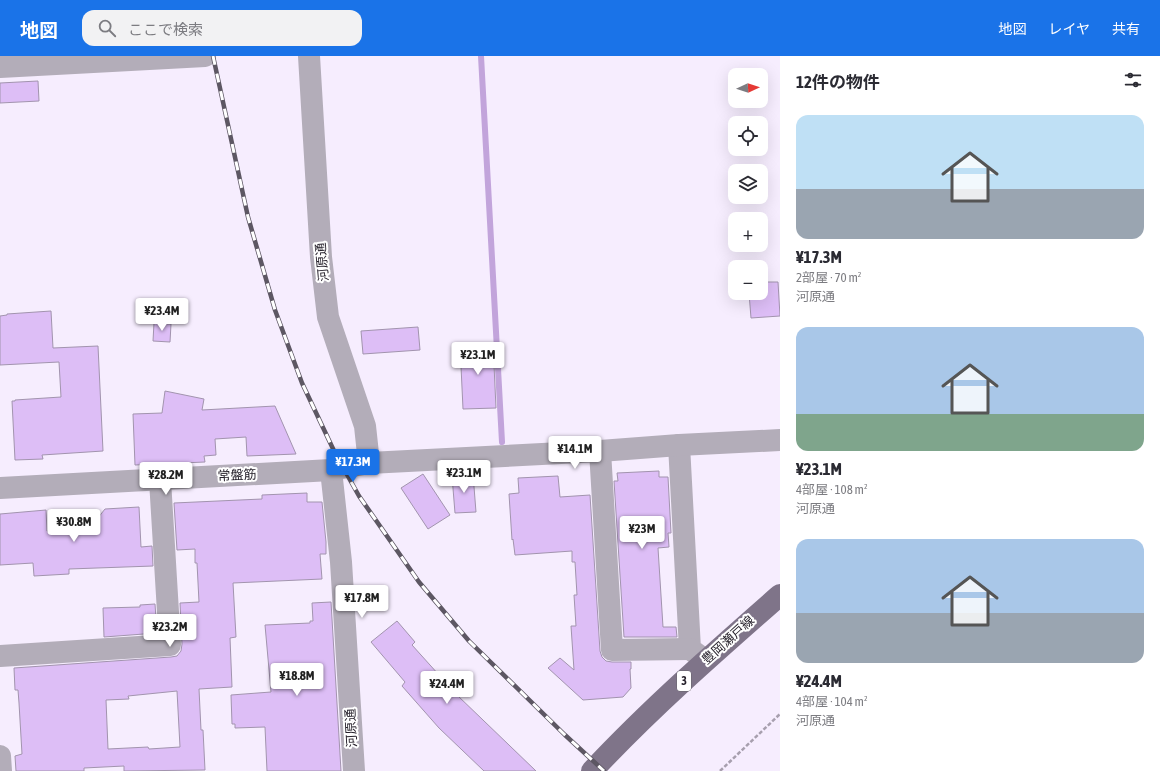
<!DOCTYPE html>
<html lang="ja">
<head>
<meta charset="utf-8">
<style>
  body { margin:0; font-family:"Asap Condensed","Noto Sans JP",sans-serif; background:#f2f2f3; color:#2b2b33; height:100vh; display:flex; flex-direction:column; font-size:15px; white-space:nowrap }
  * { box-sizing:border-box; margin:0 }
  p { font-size:13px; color:#7c7c81 }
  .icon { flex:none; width:22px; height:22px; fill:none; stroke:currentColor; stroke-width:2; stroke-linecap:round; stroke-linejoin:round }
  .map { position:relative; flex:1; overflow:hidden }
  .details { display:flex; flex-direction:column; background:#fff; width:380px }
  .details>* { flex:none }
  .needle { width:26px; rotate:87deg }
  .buttons { position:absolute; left:728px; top:12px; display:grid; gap:8px }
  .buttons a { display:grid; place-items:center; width:40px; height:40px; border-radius:8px; background:#fff; box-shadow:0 4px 16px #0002; font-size:20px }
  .price { position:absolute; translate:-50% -34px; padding:0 9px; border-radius:4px; background:#fff; color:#222; font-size:13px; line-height:26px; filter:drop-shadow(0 1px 2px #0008) }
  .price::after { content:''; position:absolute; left:50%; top:24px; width:12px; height:9px; margin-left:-6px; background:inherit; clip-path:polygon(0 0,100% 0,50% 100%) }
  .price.on { background:#1a73e8; color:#fff }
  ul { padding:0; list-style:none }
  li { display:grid; align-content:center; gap:8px; height:212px; padding:0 16px }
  li span { display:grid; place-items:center; height:124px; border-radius:12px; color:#555 }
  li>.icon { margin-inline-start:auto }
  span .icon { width:72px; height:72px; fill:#fffc; stroke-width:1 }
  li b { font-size:17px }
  h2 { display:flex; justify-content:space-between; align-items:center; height:48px; padding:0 16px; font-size:17px }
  header { display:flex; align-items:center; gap:24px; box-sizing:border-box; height:56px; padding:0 20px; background:#1a73e8; color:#fff }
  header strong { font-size:19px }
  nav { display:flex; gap:22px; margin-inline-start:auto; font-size:14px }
  .search { width:280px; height:36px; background:#f2f2f3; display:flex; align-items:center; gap:10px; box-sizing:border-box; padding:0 14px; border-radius:12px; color:#7c7c81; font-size:15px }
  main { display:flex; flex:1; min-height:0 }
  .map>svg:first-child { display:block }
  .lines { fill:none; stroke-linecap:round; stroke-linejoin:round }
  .stream { stroke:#c2a4db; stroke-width:6 }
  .building { fill:#ddbef6; stroke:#a294ae; fill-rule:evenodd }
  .path { stroke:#a79fae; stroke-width:2.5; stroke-dasharray:4 2; stroke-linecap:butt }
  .minor { stroke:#b3adb9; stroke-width:22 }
  .major { stroke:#7f7489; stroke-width:22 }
  .rail-casing { stroke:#5d5763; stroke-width:4.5 }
  .rail { stroke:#fff; stroke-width:3; stroke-dasharray:9; stroke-linecap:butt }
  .labels { text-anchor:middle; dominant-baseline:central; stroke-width:4; stroke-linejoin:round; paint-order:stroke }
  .shield { fill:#fff; stroke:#67646b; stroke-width:1 }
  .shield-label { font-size:12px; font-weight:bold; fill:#26212b }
  .street-label { font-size:13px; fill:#26212b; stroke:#fff }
</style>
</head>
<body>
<header>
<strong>地図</strong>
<div class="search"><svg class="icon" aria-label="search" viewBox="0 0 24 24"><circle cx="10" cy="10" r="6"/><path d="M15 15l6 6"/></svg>ここで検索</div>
<nav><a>地図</a><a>レイヤ</a><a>共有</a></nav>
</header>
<main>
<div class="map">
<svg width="780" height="715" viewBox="0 0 780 715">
  <rect width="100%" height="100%" fill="#f6edfe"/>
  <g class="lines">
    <polyline class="stream" points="481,0 502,386"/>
  </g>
  <g class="building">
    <polygon points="38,25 39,45 0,47 0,27"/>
    <polygon points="761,226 778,226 780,260 751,262 749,237 761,237"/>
    <polygon points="51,255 53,292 98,290 103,395 42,399 43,403 15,404 12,345 15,345 15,344 61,341 59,306 0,309 0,260 7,259 7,258"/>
    <polygon points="154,267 171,268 170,286 153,285"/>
    <polygon points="418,271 420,294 363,298 361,275"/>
    <polygon points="493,288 496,352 463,353 460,289"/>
    <polygon points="165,335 204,343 202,354 275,350 296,398 247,400 246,381 215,383 216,399 204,400 205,406 135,409 133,358 162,357"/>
    <polygon points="659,415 659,421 668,421 671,477 668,477 669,491 658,492 663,571 676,571 677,581 624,581 614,425 618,425 617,417"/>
    <polygon points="423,418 450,459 428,473 401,432"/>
    <polygon points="473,418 476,456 455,457 452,420"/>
    <polygon points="558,420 560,441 590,439 600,595 602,601 606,605 612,606 631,606 631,613 630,613 631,632 623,641 583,644 548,612 560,602 574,614 571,570 576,570 574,539 577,539 575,506 572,506 572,495 515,499 513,483 512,484 509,438 519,437 518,422"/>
    <path d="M 307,437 L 307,446 L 322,446 L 326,486 L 326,498 L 320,498 L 322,523 L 233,527 L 236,581 L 230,582 L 232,631 L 199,633 L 201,674 L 203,674 L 205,714 L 124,715 L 124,710 L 84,712 L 84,715 L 16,715 L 15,700 L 22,698 L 19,647 L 18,634 L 15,634 L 14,612 L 171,601 L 177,600 L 181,595 L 182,588 L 180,547 L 199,546 L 197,507 L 195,507 L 195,493 L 177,494 L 174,447 L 262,443 L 262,439 ZM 177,635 L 180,691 L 149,693 L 148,691 L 108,693 L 106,644 L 129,643 L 128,640 Z"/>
    <polygon points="139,451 141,491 152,490 153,510 69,513 69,518 34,520 33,507 0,509 0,458 46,454 47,475 89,473 105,453"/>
    <polygon points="331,546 341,715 267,715 265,671 235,672 235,668 232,668 231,639 271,636 265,569 310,567 310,565 313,565 312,547"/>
    <polygon points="155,548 157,577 104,581 103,552 140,551 140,549"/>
    <polygon points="397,565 415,586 412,589 457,639 536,715 484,715 439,672 402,630 405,626 371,586"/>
  </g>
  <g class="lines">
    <polyline class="path" points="720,715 780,658"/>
    <g class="minor">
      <polyline points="309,0 321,201 328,261 365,370 369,407"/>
      <polyline points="0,11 205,0"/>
      <polyline points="679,389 690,593 701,601"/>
      <polyline points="600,395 612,594 690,593"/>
      <polyline points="331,414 341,506 354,715"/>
      <polyline points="0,432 331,414 369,407 600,395 679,389 780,384"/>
      <polyline points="0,600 170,589 160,424"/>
      <polyline points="0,700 1,715"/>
    </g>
    <path class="major" d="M 592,715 C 651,652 715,596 780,539"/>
    <defs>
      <polyline id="rail" points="213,0 248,161 275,254 302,327 335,397 359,440 419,526 469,585 565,679 604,715"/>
    </defs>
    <use href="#rail" class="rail-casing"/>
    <use href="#rail" class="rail"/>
  </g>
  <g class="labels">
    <rect class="shield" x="677" y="615" width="14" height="20" rx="3"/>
    <g class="shield-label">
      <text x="684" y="625">3</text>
    </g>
    <g class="street-label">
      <text transform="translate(322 206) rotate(-95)">河原通</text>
      <text transform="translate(237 419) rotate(-3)">常盤筋</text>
      <text transform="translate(728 584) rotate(-42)">豊岡瀬戸線</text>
      <text transform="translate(351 672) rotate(-93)">河原通</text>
    </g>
  </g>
</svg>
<div class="buttons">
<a><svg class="needle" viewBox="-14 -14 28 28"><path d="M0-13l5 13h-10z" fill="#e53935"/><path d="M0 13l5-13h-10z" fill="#7c7c81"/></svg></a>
<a><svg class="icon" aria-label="locate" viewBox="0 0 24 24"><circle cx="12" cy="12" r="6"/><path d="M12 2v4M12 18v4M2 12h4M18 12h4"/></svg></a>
<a><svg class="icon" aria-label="layers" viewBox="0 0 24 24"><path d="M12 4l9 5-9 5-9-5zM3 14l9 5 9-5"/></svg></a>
<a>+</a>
<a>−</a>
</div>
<b class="price" style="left:162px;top:276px">¥23.4M</b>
<b class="price" style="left:478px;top:320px">¥23.1M</b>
<b class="price" style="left:575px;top:414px">¥14.1M</b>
<b class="price on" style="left:353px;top:427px">¥17.3M</b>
<b class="price" style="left:464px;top:438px">¥23.1M</b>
<b class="price" style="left:166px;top:440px">¥28.2M</b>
<b class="price" style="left:74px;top:487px">¥30.8M</b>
<b class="price" style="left:642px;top:494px">¥23M</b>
<b class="price" style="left:362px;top:563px">¥17.8M</b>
<b class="price" style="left:170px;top:592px">¥23.2M</b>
<b class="price" style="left:297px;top:641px">¥18.8M</b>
<b class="price" style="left:447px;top:649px">¥24.4M</b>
</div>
<section class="details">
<h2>12件の物件<svg class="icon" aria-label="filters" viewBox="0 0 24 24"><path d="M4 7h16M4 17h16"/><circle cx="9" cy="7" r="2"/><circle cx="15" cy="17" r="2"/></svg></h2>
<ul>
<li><span style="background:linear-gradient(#bfe0f5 60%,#9aa5b1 0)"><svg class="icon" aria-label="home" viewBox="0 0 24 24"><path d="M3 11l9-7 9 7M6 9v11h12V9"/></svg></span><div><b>¥17.3M</b><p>2部屋 · 70 m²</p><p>河原通</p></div></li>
<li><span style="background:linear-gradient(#a9c7e8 70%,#7fa58c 0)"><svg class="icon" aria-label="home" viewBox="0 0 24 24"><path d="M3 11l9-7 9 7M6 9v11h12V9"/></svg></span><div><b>¥23.1M</b><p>4部屋 · 108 m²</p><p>河原通</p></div></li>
<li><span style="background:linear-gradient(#a9c7e8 60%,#9aa5b1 0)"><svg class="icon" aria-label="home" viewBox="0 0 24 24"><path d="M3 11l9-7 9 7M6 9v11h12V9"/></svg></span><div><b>¥24.4M</b><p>4部屋 · 104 m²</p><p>河原通</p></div></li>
</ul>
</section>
</main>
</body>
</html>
